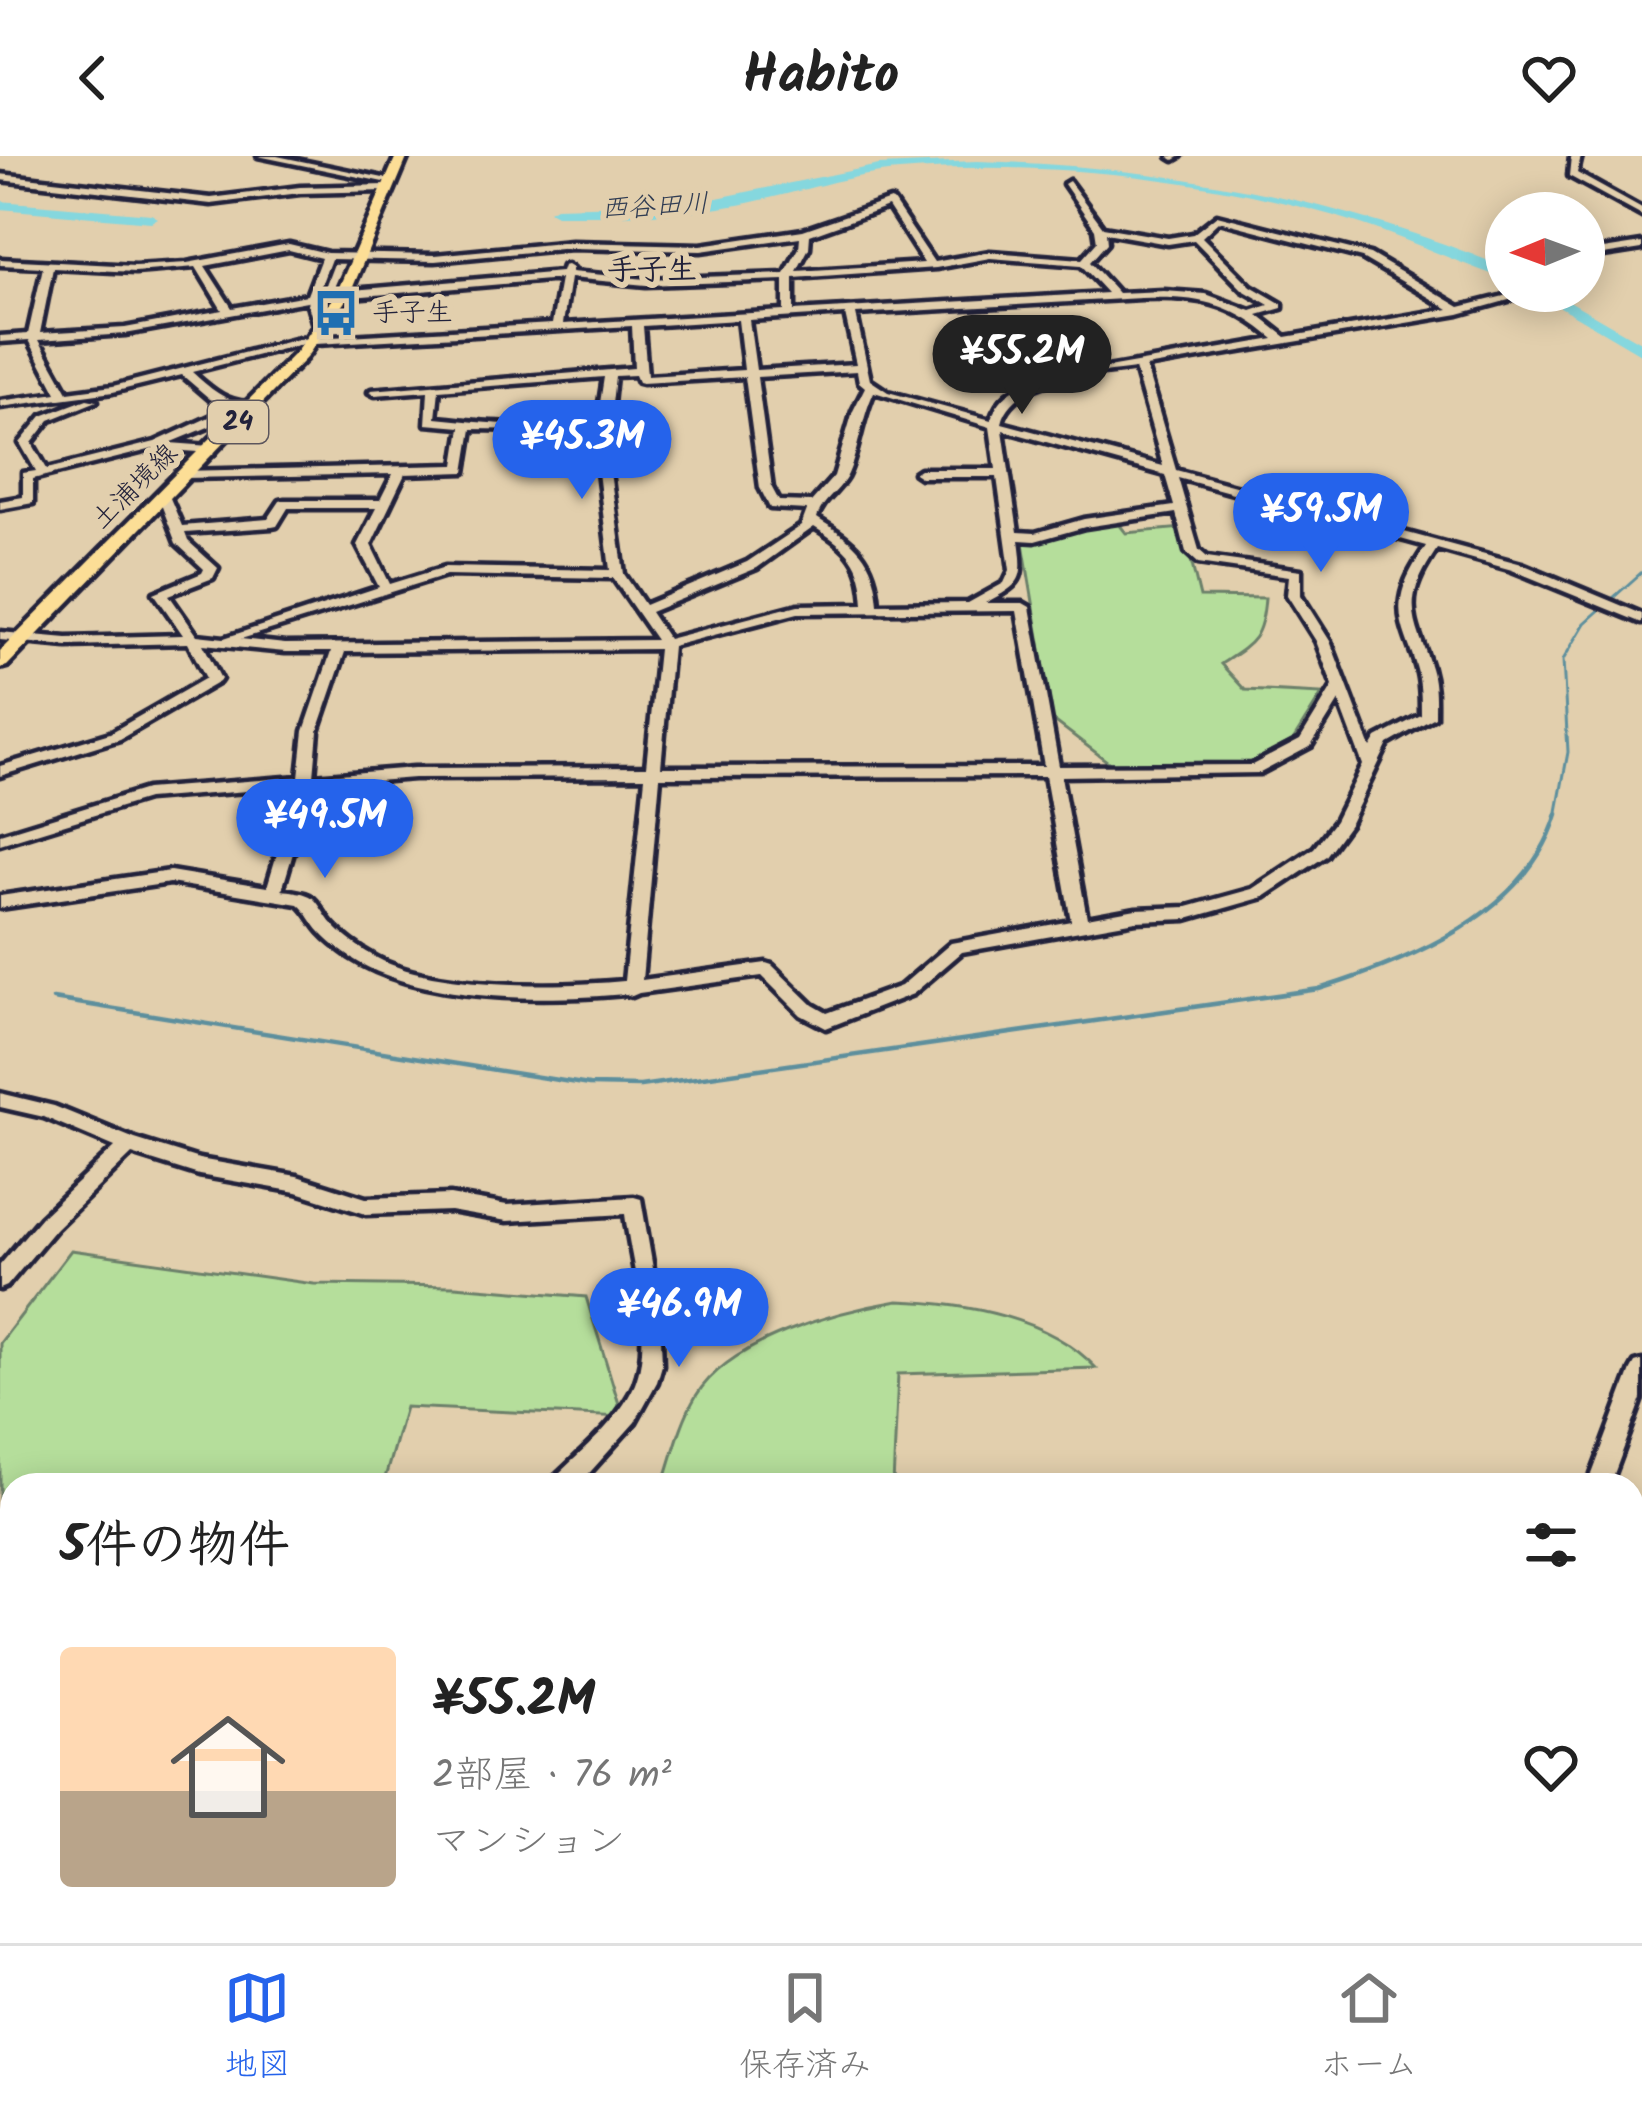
<!DOCTYPE html>
<html lang="ja">
<head>
<meta charset="utf-8">
<style>
  body { margin:0; font-family:Kalam,"Klee One",sans-serif; background:#f2f2f2; color:#222; height:100vh; display:flex; flex-direction:column; font-size:45px; white-space:nowrap }
  * { box-sizing:border-box; margin:0 }
  p { font-size:39px; color:#767676 }
  .icon { flex:none; width:66px; height:66px; fill:none; stroke:currentColor; stroke-width:2; stroke-linecap:round; stroke-linejoin:round }
  .map { position:relative; flex:1; overflow:hidden }
  .details { position:absolute; left:0px; top:1317px; width:1644px; height:471px; display:flex; flex-direction:column; background:#fff; border-radius:36px 36px 0 0; box-shadow:0 6px 30px #0003 }
  .details>* { flex:none }
  .needle { width:78px; rotate:269deg }
  .buttons { position:absolute; left:1485px; top:36px; display:grid; gap:24px }
  .buttons a { display:grid; place-items:center; width:120px; height:120px; border-radius:50%; background:#fff; box-shadow:0 6px 30px #0003; font-size:60px }
  .price { position:absolute; translate:-50% -102px; padding:0 27px; border-radius:42px; background:#2563eb; color:#fff; font-size:39px; line-height:78px; filter:drop-shadow(0 3px 6px #0008) }
  .price::after { content:''; position:absolute; left:50%; top:72px; width:36px; height:27px; margin-left:-18px; background:inherit; clip-path:polygon(0 0,100% 0,50% 100%) }
  .price.active { background:#222; color:#fff }
  ul { padding:0; list-style:none }
  li { display:flex; align-items:center; gap:36px; height:300px; padding:0 60px }
  li span { display:grid; place-items:center; flex:none; width:336px; height:240px; border-radius:12px; color:#555 }
  li>.icon { margin-inline-start:auto }
  span .icon { width:144px; height:144px; fill:#fffc; stroke-width:1 }
  li b { font-size:51px }
  h2 { display:flex; justify-content:space-between; align-items:center; height:144px; padding:0 60px; font-size:51px }
  header { display:flex; justify-content:space-between; align-items:center; height:156px; padding:0 60px; background:#fff; font-size:54px; font-weight:600 }
  .tab-bar { display:flex; justify-content:space-around; align-items:center; height:168px; border-top:3px solid #e0e0e0; background:#fff; font-size:33px; color:#767676 }
  .tab-bar a { display:grid; justify-items:center; gap:6px }
  .tab-bar .active { color:#2563eb }
  .map>svg:first-child { display:block }
  .green { fill:#b5de9b; stroke:#6c806b; stroke-width:3 }
  .lines { fill:none; stroke-linecap:round; stroke-linejoin:round }
  .stream-far1 { stroke:#5d8f9d; stroke-width:3 }
  .stream { stroke:#5d8f9d; stroke-width:4.5 }
  .river { fill:#85d7de; fill-rule:evenodd }
  .minor-casing { stroke:#22223b; stroke-width:9 }
  .major-casing { stroke:#22223b; stroke-width:9 }
  .minor { fill:#e2cfad; fill-rule:evenodd }
  .major { fill:#fcde96; fill-rule:evenodd }
  .labels { text-anchor:middle; dominant-baseline:central; stroke-width:12; stroke-linejoin:round; paint-order:stroke }
  .far-water-label { font-size:27px; font-style:italic; fill:#313d53; stroke:#e2cfad }
  .far-poi-label { font-size:27px; fill:#22223b; stroke:#e2cfad; text-anchor:start }
  .shield { fill:#e2cfad; stroke:#5c565d; stroke-width:3 }
  .shield-label { font-size:27px; font-weight:bold; fill:#22223b }
  .far-street-label { font-size:27px; fill:#22223b; stroke:#e2cfad }
  .far-quarter-label { font-size:30px; font-weight:bold; fill:#22223b; stroke:#e2cfad }
</style>
</head>
<body>
<header><svg class="icon" aria-label="back" viewBox="0 0 24 24"><path d="M15 5l-7 7 7 7"/></svg>Habito<svg class="icon" aria-label="heart" viewBox="0 0 24 24"><path d="M12 20l-8-8c-3-5 5-10 8-4 3-6 11-1 8 4z"/></svg></header>
<div class="map">
<svg width="1642" height="1787" viewBox="0 0 1642 1787">
  <rect width="100%" height="100%" fill="#e2cfad"/>
  <filter id="ink" filterUnits="userSpaceOnUse"><feTurbulence type="fractalNoise" baseFrequency=".00833" numOctaves="2"/><feDisplacementMap in="SourceGraphic" scale="24" xChannelSelector="R" yChannelSelector="G"/><feConvolveMatrix kernelMatrix="1 2 1 2 8 2 1 2 1" color-interpolation-filters="sRGB"/></filter>
  <g filter="url(#ink)">
    <g class="green">
      <path d="M 1115,363 L 1126,377 L 1183,372 L 1200,441 L 1265,442 C 1262,483 1253,487 1221,508 L 1245,534 L 1322,538 L 1293,584 L 1251,607 L 1116,612 L 1053,564 L 1023,387 Z"/>
      <polygon points="71,1094 314,1128 455,1130 586,1141 623,1261 405,1251 383,1329 12,1329 12,1405 0,1407 0,1187"/>
      <path d="M 898,1145 C 963,1147 1049,1161 1096,1212 L 898,1218 L 893,1329 L 663,1329 C 673,1299 680,1267 696,1240 C 729,1184 838,1155 898,1145 Z"/>
    </g>
    <g class="lines">
      <polyline class="stream-far1" points="1556,661 1568,596 1563,504 1585,467 1642,416"/>
      <path class="stream" d="M 53,843 L 589,929 L 640,930 L 1319,833 C 1409,805 1527,758 1557,658"/>
      <g class="river">
        <path d="M 977,5 C 1162,10 1335,41 1506,112 L 1506,123 C 1457,107 1410,84 1361,68 C 1216,22 1051,4 899,15 C 845,19 792,39 738,49 C 678,60 617,59 556,59 L 549,55 L 556,51 L 693,47 L 879,9 Z"/>
        <polygon points="0,45 151,58 158,62 151,66 0,53"/>
        <polygon points="1533,135 1552,135 1642,187 1642,199"/>
      </g>
      <defs>
        <g id="minor">
          <polygon points="258,0 277,0 393,24 388,27"/>
          <polygon points="1181,0 1174,4 1169,1 1170,0"/>
          <polygon points="1571,0 1581,0 1577,17 1642,53 1642,60 1569,20"/>
          <polygon points="0,18 211,42 300,31 386,29 391,32 386,35 300,37 211,48 0,24"/>
          <path d="M 1069,25 L 1103,71 L 1168,82 L 1193,78 L 1217,59 L 1370,98 L 1460,151 L 1524,135 L 1541,135 L 1459,158 L 1146,211 L 1176,314 L 1522,408 L 1642,458 L 1642,467 L 1512,414 L 1437,393 C 1428,407 1419,421 1415,437 C 1409,464 1424,487 1431,512 C 1436,529 1435,544 1435,561 L 1388,588 L 1350,667 L 1326,700 L 1264,741 L 1187,763 L 1136,765 L 962,796 L 913,838 L 826,872 L 801,859 L 762,820 L 639,837 L 632,840 L 625,838 C 545,845 419,847 350,801 C 340,794 329,786 321,777 C 312,768 308,756 298,748 L 170,727 L 0,752 L 0,740 L 170,715 L 267,731 L 297,631 L 147,643 L 0,688 L 0,678 L 146,633 L 299,621 L 304,575 L 331,496 L 285,496 L 203,488 L 221,523 L 219,526 L 120,583 L 0,620 L 0,610 L 110,577 L 206,522 L 188,487 L 67,490 L 0,484 L 0,476 L 67,482 L 183,479 L 154,437 L 202,417 L 204,413 L 176,387 L 161,348 L 154,344 L 156,341 L 170,342 L 182,370 L 268,363 L 280,345 L 284,344 L 380,344 L 393,318 L 185,322 L 179,318 L 181,315 L 455,309 L 461,271 L 426,268 L 428,235 L 375,239 L 369,236 L 371,234 L 634,212 L 632,170 L 298,189 L 192,216 C 211,233 229,250 255,246 L 261,249 L 170,287 L 210,290 L 216,294 L 214,297 L 153,293 L 33,323 L 33,347 L 0,353 L 0,345 L 23,341 L 23,317 L 36,315 L 20,287 L 42,260 L 87,243 L 97,245 L 50,264 L 32,287 L 47,313 L 155,286 L 231,251 L 210,243 L 182,219 L 113,236 L 0,251 L 0,245 L 57,237 L 29,184 L 0,186 L 0,180 L 28,178 L 43,111 L 0,109 L 0,103 L 135,110 L 187,107 L 289,88 L 327,97 L 435,99 L 571,86 L 701,89 L 803,74 L 890,44 L 893,45 L 934,106 L 990,96 L 1082,103 L 1097,86 L 1095,73 L 1064,28 ZM 888,51 L 924,107 L 797,115 L 809,92 L 810,79 ZM 1219,65 L 1362,102 L 1449,153 L 1286,181 L 1258,159 L 1282,152 L 1282,148 L 1251,130 L 1202,81 ZM 1106,77 L 1168,88 L 1194,84 L 1243,134 L 1269,149 L 1251,155 L 1206,138 L 1164,135 L 1118,137 L 1090,106 L 1107,87 ZM 800,81 L 799,92 L 785,118 L 646,123 L 571,116 L 572,112 L 567,109 L 563,110 L 561,116 L 318,137 L 331,103 L 435,105 L 571,92 L 701,95 ZM 289,94 L 321,102 L 307,139 L 232,152 L 205,110 ZM 990,102 L 1081,109 L 1107,137 L 794,155 L 794,122 L 936,112 ZM 196,111 L 222,154 L 125,172 L 40,177 L 53,112 L 135,116 ZM 570,122 L 646,129 L 784,124 L 784,155 L 563,168 ZM 560,123 L 552,168 L 298,183 L 113,230 L 68,236 L 39,184 L 125,178 L 307,145 L 315,173 L 320,176 L 325,173 L 317,144 ZM 1141,142 C 1197,140 1231,146 1274,183 L 1033,225 C 1012,232 998,242 991,264 L 888,236 L 870,224 L 856,158 ZM 845,158 L 856,208 L 756,214 L 749,164 ZM 738,164 L 744,214 L 647,220 L 643,170 ZM 1135,213 L 1163,310 L 1002,267 C 1012,220 1097,219 1135,213 ZM 857,215 L 859,226 L 865,231 L 853,255 L 834,320 L 811,346 L 779,345 L 772,332 L 757,221 ZM 635,219 L 638,226 L 642,227 L 745,221 L 760,332 L 770,352 L 807,354 L 801,370 L 747,406 L 645,449 L 624,418 L 610,316 L 592,262 L 612,248 L 615,220 ZM 604,221 L 600,247 C 551,278 492,267 436,262 L 439,234 ZM 874,236 L 990,271 L 996,313 L 920,313 L 914,317 L 920,321 L 997,321 L 1010,414 L 1004,427 L 968,447 L 878,448 C 875,400 855,386 817,362 C 822,345 837,337 846,322 C 858,300 861,263 874,236 ZM 583,266 L 598,316 L 610,414 L 445,411 L 390,428 L 371,389 L 405,318 L 465,316 L 472,273 L 545,274 ZM 1003,274 L 1165,319 L 1174,350 L 1084,363 L 1035,377 L 1018,376 ZM 1178,322 L 1426,390 C 1415,407 1404,423 1401,443 C 1397,467 1410,488 1416,510 C 1421,526 1421,542 1421,559 L 1377,582 L 1371,592 L 1330,485 L 1301,439 L 1301,414 L 1207,401 L 1199,394 ZM 288,352 L 376,352 L 357,389 L 379,431 L 224,482 L 197,479 L 169,439 L 213,422 L 218,412 L 188,385 L 185,377 L 272,371 L 277,370 ZM 1176,357 L 1186,396 L 1198,407 L 1289,420 L 1287,439 L 1316,485 L 1333,530 L 1300,584 L 1252,609 L 1059,610 L 1030,451 L 1023,447 L 985,447 C 1021,428 1025,426 1019,384 L 1035,385 L 1085,371 ZM 814,371 C 849,393 862,405 864,448 L 798,449 L 668,483 L 650,456 L 757,412 ZM 446,419 L 613,422 L 656,484 L 285,488 L 241,483 ZM 1017,455 L 1044,610 L 661,611 L 672,490 L 798,457 ZM 658,493 L 646,611 L 414,612 L 314,620 L 318,575 L 345,496 ZM 1339,545 L 1363,609 L 1335,665 L 1314,692 L 1252,733 L 1187,751 L 1136,753 L 1087,762 L 1061,620 L 1260,617 L 1311,590 ZM 1045,620 L 1071,765 L 951,787 L 901,830 L 827,857 L 813,849 L 772,809 L 766,807 L 642,824 L 660,621 ZM 645,621 L 624,825 C 561,831 432,833 377,802 C 361,793 345,782 333,769 C 324,760 320,746 310,740 C 302,736 291,735 282,734 L 313,630 L 414,622 Z"/>
          <polygon points="1642,87 1642,93 1584,102 1584,96"/>
          <path d="M 0,937 L 54,950 L 135,983 L 199,1003 L 297,1020 L 366,1042 L 450,1039 L 507,1049 L 634,1041 L 641,1043 L 660,1153 L 662,1209 L 657,1226 L 635,1266 L 583,1324 L 577,1329 L 551,1329 L 554,1322 C 583,1294 619,1265 635,1228 C 654,1180 631,1107 625,1058 L 507,1065 L 450,1055 L 366,1058 L 297,1036 L 199,1019 L 132,998 L 55,1073 L 7,1130 L 0,1133 L 0,1109 L 41,1061 L 115,991 L 44,961 L 0,951 Z"/>
          <polygon points="1642,1205 1642,1243 1610,1329 1588,1329 1631,1214 1635,1207"/>
          <polygon points="12,1433 12,1457 0,1459 0,1435"/>
          <polygon points="1632,1563 1642,1565 1642,1589 1632,1587"/>
          <polygon points="0,1772 12,1772 12,1776 35,1776 42,1787 0,1787"/>
          <polygon points="362,1776 388,1776 385,1787 359,1787"/>
          <polygon points="1458,1776 1484,1776 1482,1787 1456,1787"/>
        </g>
        <polygon id="major" points="396,0 408,0 350,138 306,202 7,510 0,512 0,495 296,196 336,138"/>
      </defs>
      <use href="#minor" class="minor-casing"/>
      <use href="#major" class="major-casing"/>
      <use href="#minor" class="minor"/>
      <use href="#major" class="major"/>
    </g>
  </g>
  <defs>
    <symbol id="bus-bare" viewBox="-9 -9 18 18"><path d="M-5-6H5V4H4V6H2V4H-2V6H-4V4H-5ZM-3.5-4V0h7V-4ZM-3.5 1.2v1.5H-2V1.2ZM2 1.2v1.5H3.5V1.2Z" fill="#1f6fb2" stroke="#e2cfad" stroke-width="2.5" paint-order="stroke"/></symbol>
  </defs>
  <g fill-rule="evenodd">
    <use href="#bus-bare" x="303" y="124" width="66" height="66"/>
  </g>
  <g class="labels">
    <g class="far-water-label">
      <text transform="translate(655 51) rotate(-3)">西谷田川</text>
    </g>
    <g class="far-poi-label">
      <text x="372" y="157">手子生</text>
    </g>
    <rect class="shield" x="208" y="245" width="60" height="42" rx="9"/>
    <g class="shield-label">
      <text x="238" y="266">24</text>
    </g>
    <g class="far-street-label">
      <text transform="translate(135 331) rotate(-45)">土浦境線</text>
    </g>
    <g class="far-quarter-label">
      <text x="652" y="115">手子生</text>
    </g>
  </g>
</svg>
<div class="buttons">
<a><svg class="needle" viewBox="-14 -14 28 28"><path d="M0-13l5 13h-10z" fill="#e53935"/><path d="M0 13l5-13h-10z" fill="#767676"/></svg></a>
</div>
<b class="price active" style="left:1022px;top:261px">¥55.2M</b>
<b class="price" style="left:582px;top:346px">¥45.3M</b>
<b class="price" style="left:1321px;top:419px">¥59.5M</b>
<b class="price" style="left:325px;top:725px">¥49.5M</b>
<b class="price" style="left:679px;top:1214px">¥46.9M</b>
<section class="details">
<h2>5件の物件<svg class="icon" aria-label="filters" viewBox="0 0 24 24"><path d="M4 7h16M4 17h16"/><circle cx="9" cy="7" r="2"/><circle cx="15" cy="17" r="2"/></svg></h2>
<ul>
<li><span style="background:linear-gradient(#ffd9b3 60%,#b9a48a 0)"><svg class="icon" aria-label="home" viewBox="0 0 24 24"><path d="M3 11l9-7 9 7M6 9v11h12V9"/></svg></span><div><b>¥55.2M</b><p>2部屋 · 76 m²</p><p>マンション</p></div><svg class="icon" aria-label="heart" viewBox="0 0 24 24"><path d="M12 20l-8-8c-3-5 5-10 8-4 3-6 11-1 8 4z"/></svg></li>
</ul>
</section>
</div>
<nav class="tab-bar">
<a class="active"><svg class="icon" aria-label="map" viewBox="0 0 24 24"><path d="M3 6l6-2 6 2 6-2v14l-6 2-6-2-6 2zM9 4v14M15 6v14"/></svg>地図</a>
<a><svg class="icon" aria-label="saved" viewBox="0 0 24 24"><path d="M7 4h10v16l-5-4-5 4z"/></svg>保存済み</a>
<a><svg class="icon" aria-label="home" viewBox="0 0 24 24"><path d="M3 11l9-7 9 7M6 9v11h12V9"/></svg>ホーム</a>
</nav>
</body>
</html>
